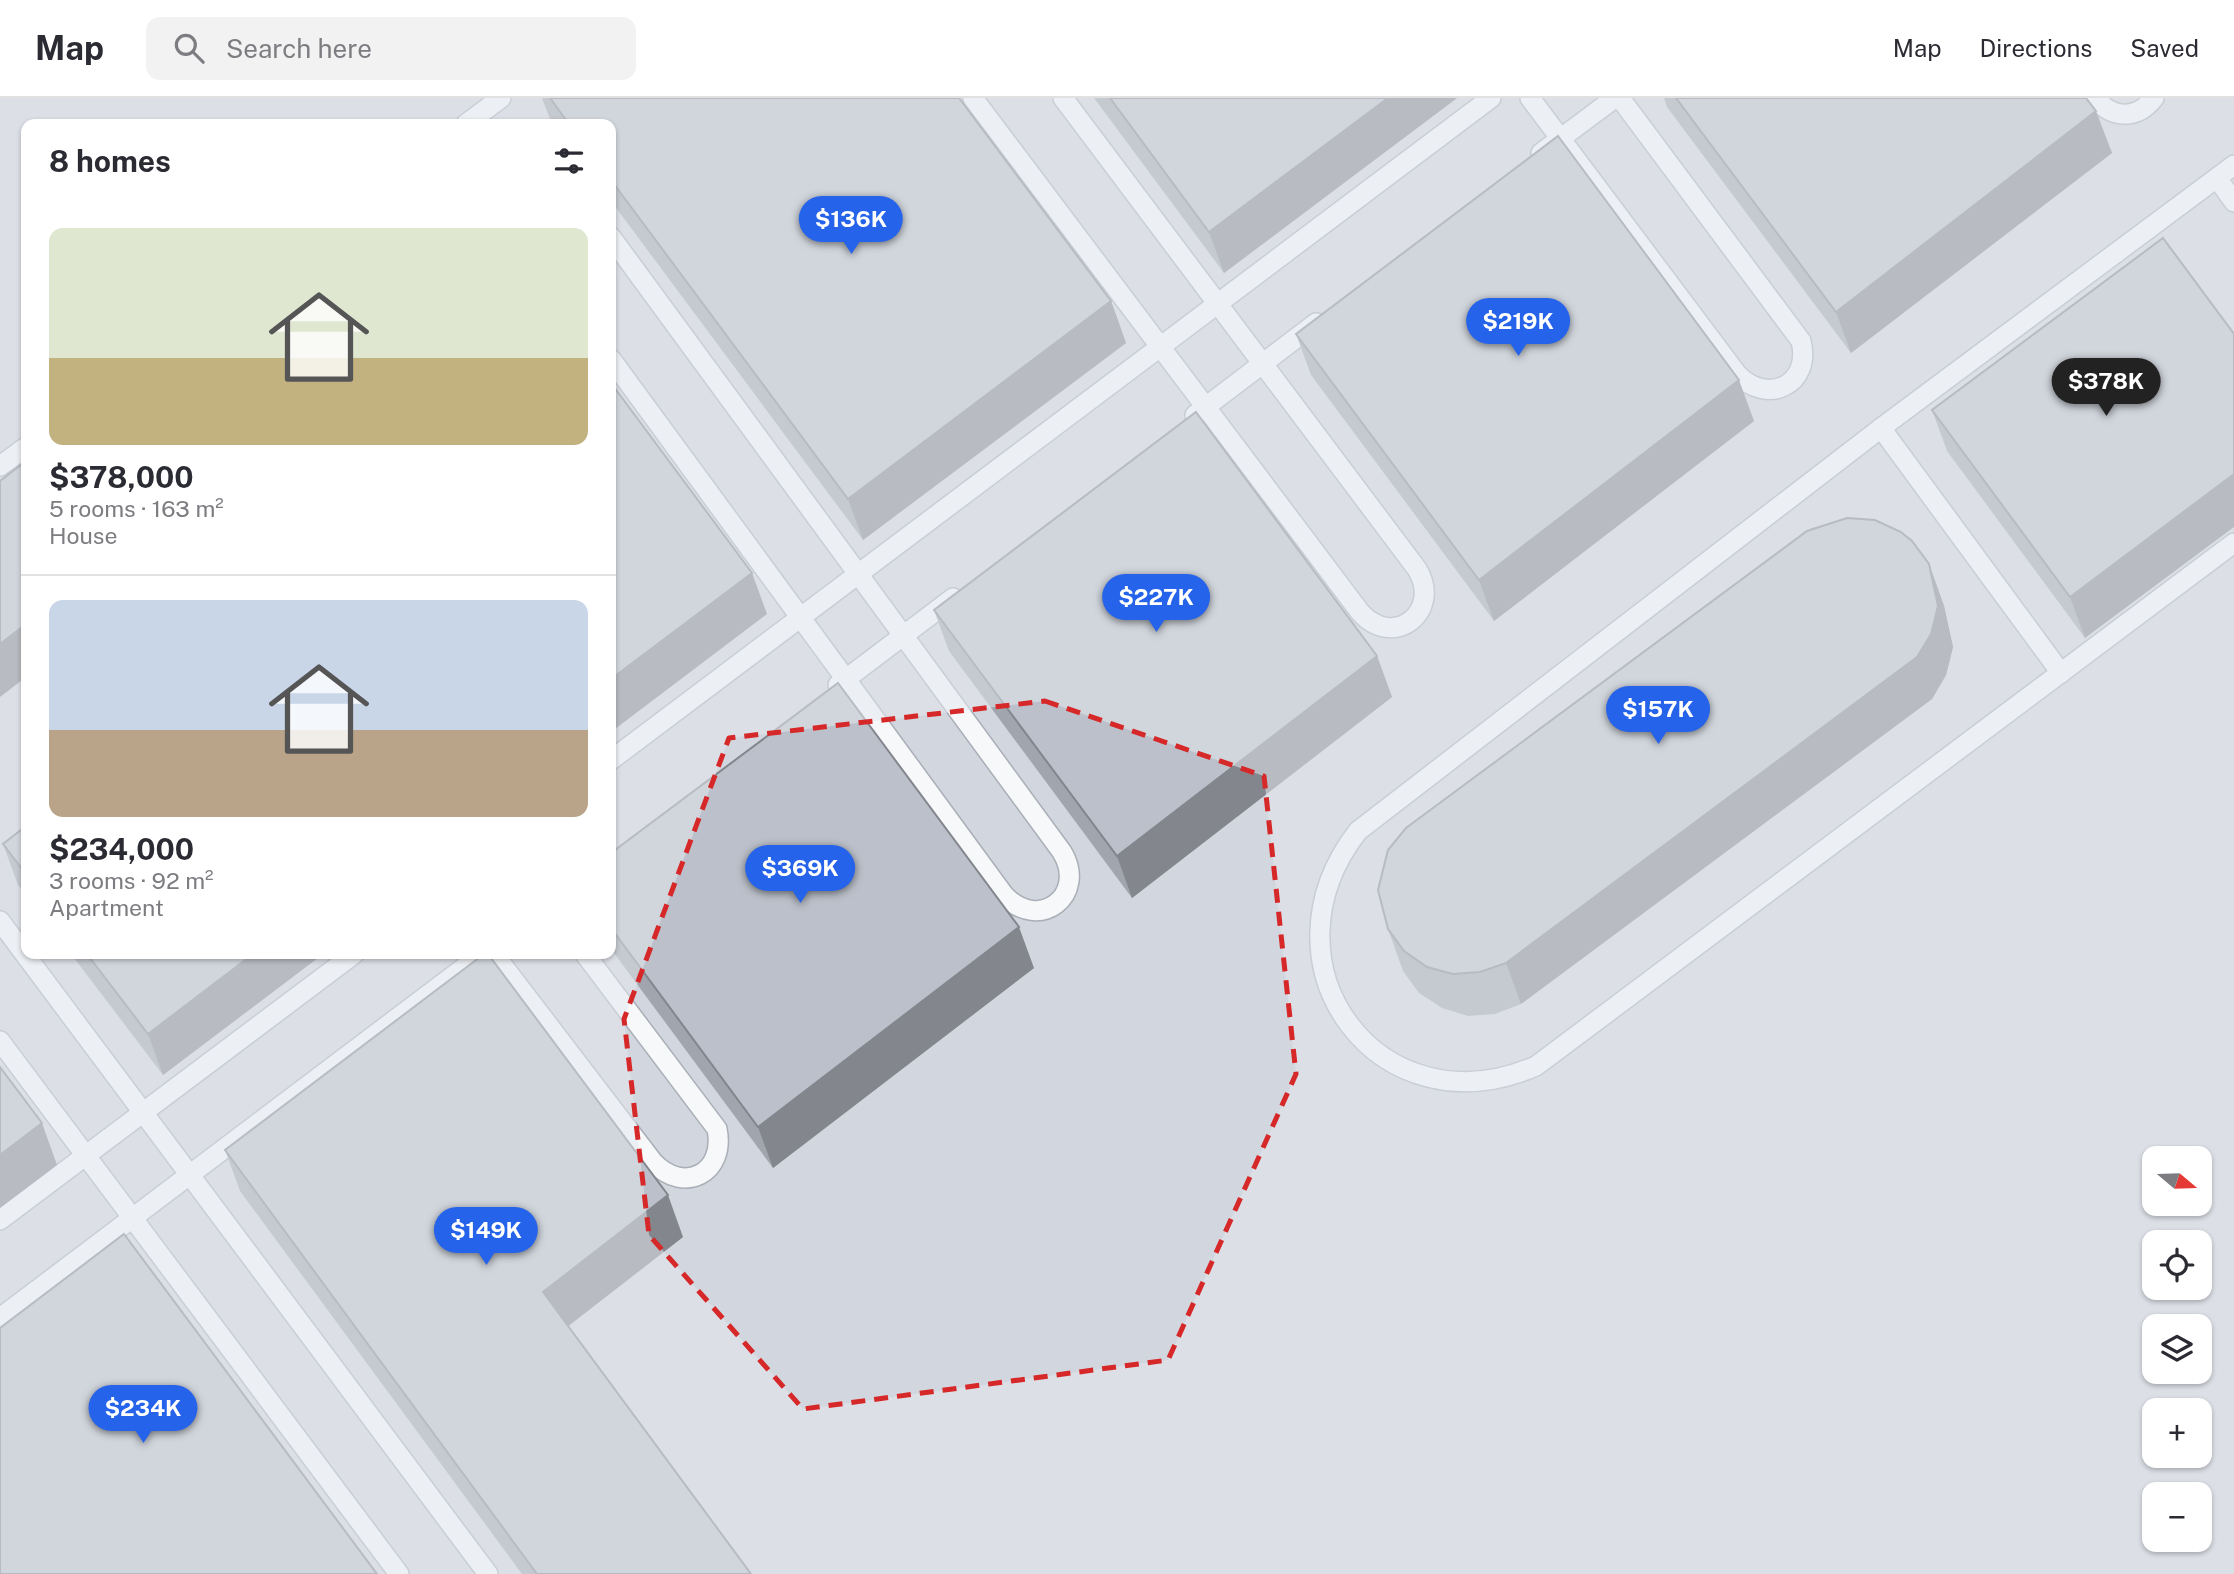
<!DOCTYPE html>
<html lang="en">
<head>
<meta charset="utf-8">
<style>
  body { margin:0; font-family:"Public Sans",sans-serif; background:#f2f2f3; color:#2b2b33; height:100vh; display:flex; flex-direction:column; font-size:26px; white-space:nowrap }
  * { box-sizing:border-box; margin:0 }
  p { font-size:23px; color:#7c7c81 }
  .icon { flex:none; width:38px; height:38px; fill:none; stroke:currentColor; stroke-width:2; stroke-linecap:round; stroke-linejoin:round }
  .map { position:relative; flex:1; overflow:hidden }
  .sheet { position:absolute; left:21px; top:21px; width:595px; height:840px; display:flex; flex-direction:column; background:#fff; border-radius:14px; box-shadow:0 2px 5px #0004 }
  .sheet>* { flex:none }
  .needle { width:46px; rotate:109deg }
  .controls { position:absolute; left:2142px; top:1048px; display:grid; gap:14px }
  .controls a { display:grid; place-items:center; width:70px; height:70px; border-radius:14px; background:#fff; box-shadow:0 2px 5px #0004; font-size:35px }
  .price { position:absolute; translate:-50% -60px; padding:0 16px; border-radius:24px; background:#2563eb; color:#fff; font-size:23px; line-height:46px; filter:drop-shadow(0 2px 4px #0008) }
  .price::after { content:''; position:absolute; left:50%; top:42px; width:21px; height:16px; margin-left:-10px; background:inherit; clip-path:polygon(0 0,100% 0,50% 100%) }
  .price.active { background:#222; color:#fff }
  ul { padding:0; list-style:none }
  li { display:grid; align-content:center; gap:14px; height:371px; padding:0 28px }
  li+li { border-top:2px solid #e1e1e2 }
  li span { display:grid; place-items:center; height:217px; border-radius:14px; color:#555 }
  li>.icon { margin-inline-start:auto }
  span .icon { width:126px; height:126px; fill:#fffc; stroke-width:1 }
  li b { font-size:30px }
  h2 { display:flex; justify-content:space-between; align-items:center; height:84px; padding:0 28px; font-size:30px }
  header { display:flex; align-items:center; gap:42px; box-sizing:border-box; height:98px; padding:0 35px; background:#fff; border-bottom:2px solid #e1e1e2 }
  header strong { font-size:33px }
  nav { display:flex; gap:38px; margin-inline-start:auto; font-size:24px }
  .search { width:490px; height:63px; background:#f2f2f3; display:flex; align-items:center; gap:18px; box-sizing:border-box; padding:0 24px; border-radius:14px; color:#7c7c81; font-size:26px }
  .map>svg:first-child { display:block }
  .built { fill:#d2d6de; fill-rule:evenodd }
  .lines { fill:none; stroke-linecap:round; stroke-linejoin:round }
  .service-casing { stroke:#a9aeb7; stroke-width:22 }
  .service { stroke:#f7f8fa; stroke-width:19 }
  .wall { fill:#a1a5ae }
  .shaded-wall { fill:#83868d }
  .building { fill:#bbc0ca; stroke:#83868d; stroke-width:2 }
  .marked { fill:none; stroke:#d62828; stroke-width:5; stroke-dasharray:14 9; stroke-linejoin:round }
</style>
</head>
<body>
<header>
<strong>Map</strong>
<div class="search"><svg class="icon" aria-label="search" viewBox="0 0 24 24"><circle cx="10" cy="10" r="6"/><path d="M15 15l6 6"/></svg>Search here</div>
<nav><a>Map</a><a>Directions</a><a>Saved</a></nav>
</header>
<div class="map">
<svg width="2234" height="1476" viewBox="0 0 2234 1476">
  <rect width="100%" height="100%" fill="#e4e7ec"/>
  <path class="built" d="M 0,0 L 2234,0 L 2234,1476 L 0,1476 ZM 26,26 L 611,26 L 611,856 L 26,856 ZM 2154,1060 L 2200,1060 L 2200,1106 L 2154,1106 ZM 2154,1144 L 2200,1144 L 2200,1190 L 2154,1190 ZM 2154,1228 L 2200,1228 L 2200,1274 L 2154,1274 ZM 2154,1312 L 2200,1312 L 2200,1358 L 2154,1358 ZM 2154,1396 L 2200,1396 L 2200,1442 L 2154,1442 Z"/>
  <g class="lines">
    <defs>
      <g id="service">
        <path d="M 973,0 L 1360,514 C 1393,552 1443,514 1417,471 L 1063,0"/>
        <path d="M 1530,0 L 1737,276 C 1767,308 1812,287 1801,243 L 1620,0"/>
        <path d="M 2095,0 C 2112,21 2137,22 2154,0"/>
        <polyline points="466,26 501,0"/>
        <polyline points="1541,55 1615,0"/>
        <path d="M 2234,67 L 1881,330 L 1358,733 C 1254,867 1379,1036 1536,968 L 2234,445"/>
        <polyline points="2217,80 2234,104"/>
        <path d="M 611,139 L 1062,754 C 1088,797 1039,835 1004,797 L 611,261"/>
        <polyline points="1195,317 1316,225"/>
        <polyline points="1881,330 2061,575"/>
        <polyline points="0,368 26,349"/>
        <polyline points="838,587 953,500"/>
        <polyline points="611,662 1491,0"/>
        <polyline points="0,823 488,1476"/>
        <path d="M 494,856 L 653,1064 C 684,1097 726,1075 717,1031 L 585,856"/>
        <polyline points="0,943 399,1476"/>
        <polyline points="0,1122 354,856"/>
        <polyline points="0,1220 482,856"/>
      </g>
    </defs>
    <use href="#service" class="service-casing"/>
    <use href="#service" class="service"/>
  </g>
  <g class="wall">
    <polygon points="542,0 959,0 1111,203 1126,245 863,442 611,103 611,26 553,26 550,21"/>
    <polygon points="1094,0 1457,0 1224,175"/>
    <polygon points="1664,0 2086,0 2112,55 1851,255 1667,9"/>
    <polygon points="1296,236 1754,323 1494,523 1311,277"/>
    <polygon points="2234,236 2085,540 1947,353 1932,312"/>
    <polygon points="1929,466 1944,508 1953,549 1946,577 1932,601 1521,906 1495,916 1468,918 1442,910 1419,895 1403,873 1388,831"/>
    <polygon points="934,512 1377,558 1392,599 1132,800 949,553"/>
    <polygon points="26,728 26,797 18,787 3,746"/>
    <polygon points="611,755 1034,870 773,1070 611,851"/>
    <polygon points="71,856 323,856 163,977"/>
    <polygon points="225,1052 683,1139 568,1228 751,1476 522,1476 240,1093"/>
  </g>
  <g class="shaded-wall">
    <polygon points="1388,0 1457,0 1224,175 1209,134"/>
    <polygon points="2096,13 2112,55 1851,255 1836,214"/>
    <polygon points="1111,203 1126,245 863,442 848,401"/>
    <polygon points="1739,282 1754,323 1494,523 1479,482"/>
    <polygon points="2234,376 2234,429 2085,540 2070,499"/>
    <polygon points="1929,466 1944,508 1953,549 1946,577 1932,601 1521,906 1506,865"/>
    <polygon points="752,475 767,516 611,634 611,581"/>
    <polygon points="26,526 26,579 0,599 0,546"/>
    <polygon points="1377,558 1392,599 1132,800 1117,758"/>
    <polygon points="1019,829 1034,870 773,1070 758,1029"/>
    <polygon points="253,856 323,856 163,977 148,936"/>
    <polygon points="42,1025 57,1067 0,1110 0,1057"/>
    <polygon points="668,1097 683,1139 558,1236 543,1194"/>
  </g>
  <g class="building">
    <polygon points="550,0 959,0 1111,203 848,401 611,82 611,26 569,26"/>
    <polygon points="1110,0 1388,0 1209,134"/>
    <polygon points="1676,0 2086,0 2096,13 1836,214"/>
    <polygon points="1558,38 1739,282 1479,482 1296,236"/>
    <polygon points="2163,140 2234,236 2234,376 2070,499 1932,312"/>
    <polygon points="611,285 752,475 611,581"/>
    <polygon points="1196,314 1377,558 1117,758 934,512"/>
    <polygon points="26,363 26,526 0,546 0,383"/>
    <polygon points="1847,420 1875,422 1901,434 1912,443 1929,466 1938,508 1931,536 1917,559 1506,865 1480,874 1453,876 1427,869 1404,853 1388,831 1378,792 1388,752 1406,730 1807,433"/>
    <polygon points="838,585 1019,829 758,1029 611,830 611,755"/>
    <polygon points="26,728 26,776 3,746"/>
    <polygon points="87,856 253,856 148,936"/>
    <polygon points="484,856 488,856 668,1097 543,1194 751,1476 537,1476 225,1052"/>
    <polygon points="0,969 42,1025 0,1057"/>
    <polygon points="124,1136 377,1476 0,1476 0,1230"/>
  </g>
  <path d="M0 0H2234V1476H0ZM 1045,603 L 1264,678 L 1296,976 L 1168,1262 L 803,1311 L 649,1137 L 624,921 L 729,640 Z" fill="#e4e7ec" fill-opacity=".55" fill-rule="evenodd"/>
  <path class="marked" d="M 1045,603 L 1264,678 L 1296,976 L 1168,1262 L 803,1311 L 649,1137 L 624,921 L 729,640 Z"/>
</svg>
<div class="controls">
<a><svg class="needle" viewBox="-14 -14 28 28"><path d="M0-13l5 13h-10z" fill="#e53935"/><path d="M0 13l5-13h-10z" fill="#7c7c81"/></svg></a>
<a><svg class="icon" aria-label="locate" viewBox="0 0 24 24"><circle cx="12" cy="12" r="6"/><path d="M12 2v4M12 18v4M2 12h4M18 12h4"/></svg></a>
<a><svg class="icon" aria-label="layers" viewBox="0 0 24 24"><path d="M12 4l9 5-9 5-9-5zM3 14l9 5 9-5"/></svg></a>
<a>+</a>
<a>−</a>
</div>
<b class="price" style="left:851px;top:158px">$136K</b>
<b class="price" style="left:1518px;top:260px">$219K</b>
<b class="price active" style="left:2106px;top:320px">$378K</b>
<b class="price" style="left:1156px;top:536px">$227K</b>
<b class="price" style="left:1658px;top:648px">$157K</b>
<b class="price" style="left:800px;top:807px">$369K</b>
<b class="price" style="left:486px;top:1169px">$149K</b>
<b class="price" style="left:143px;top:1347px">$234K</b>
<section class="sheet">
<h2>8 homes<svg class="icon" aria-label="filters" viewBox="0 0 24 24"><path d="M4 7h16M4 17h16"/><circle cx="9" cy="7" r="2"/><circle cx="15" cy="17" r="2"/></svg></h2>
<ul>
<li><span style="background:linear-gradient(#dfe7d0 60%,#c2b280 0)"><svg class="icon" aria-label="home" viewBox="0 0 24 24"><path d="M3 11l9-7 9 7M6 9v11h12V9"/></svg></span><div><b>$378,000</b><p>5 rooms · 163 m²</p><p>House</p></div></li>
<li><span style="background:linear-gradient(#c9d6e8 60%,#b9a48a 0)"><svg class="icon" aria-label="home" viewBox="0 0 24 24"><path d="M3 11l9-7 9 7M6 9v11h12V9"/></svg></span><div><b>$234,000</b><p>3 rooms · 92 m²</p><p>Apartment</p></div></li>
</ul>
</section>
</div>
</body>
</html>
